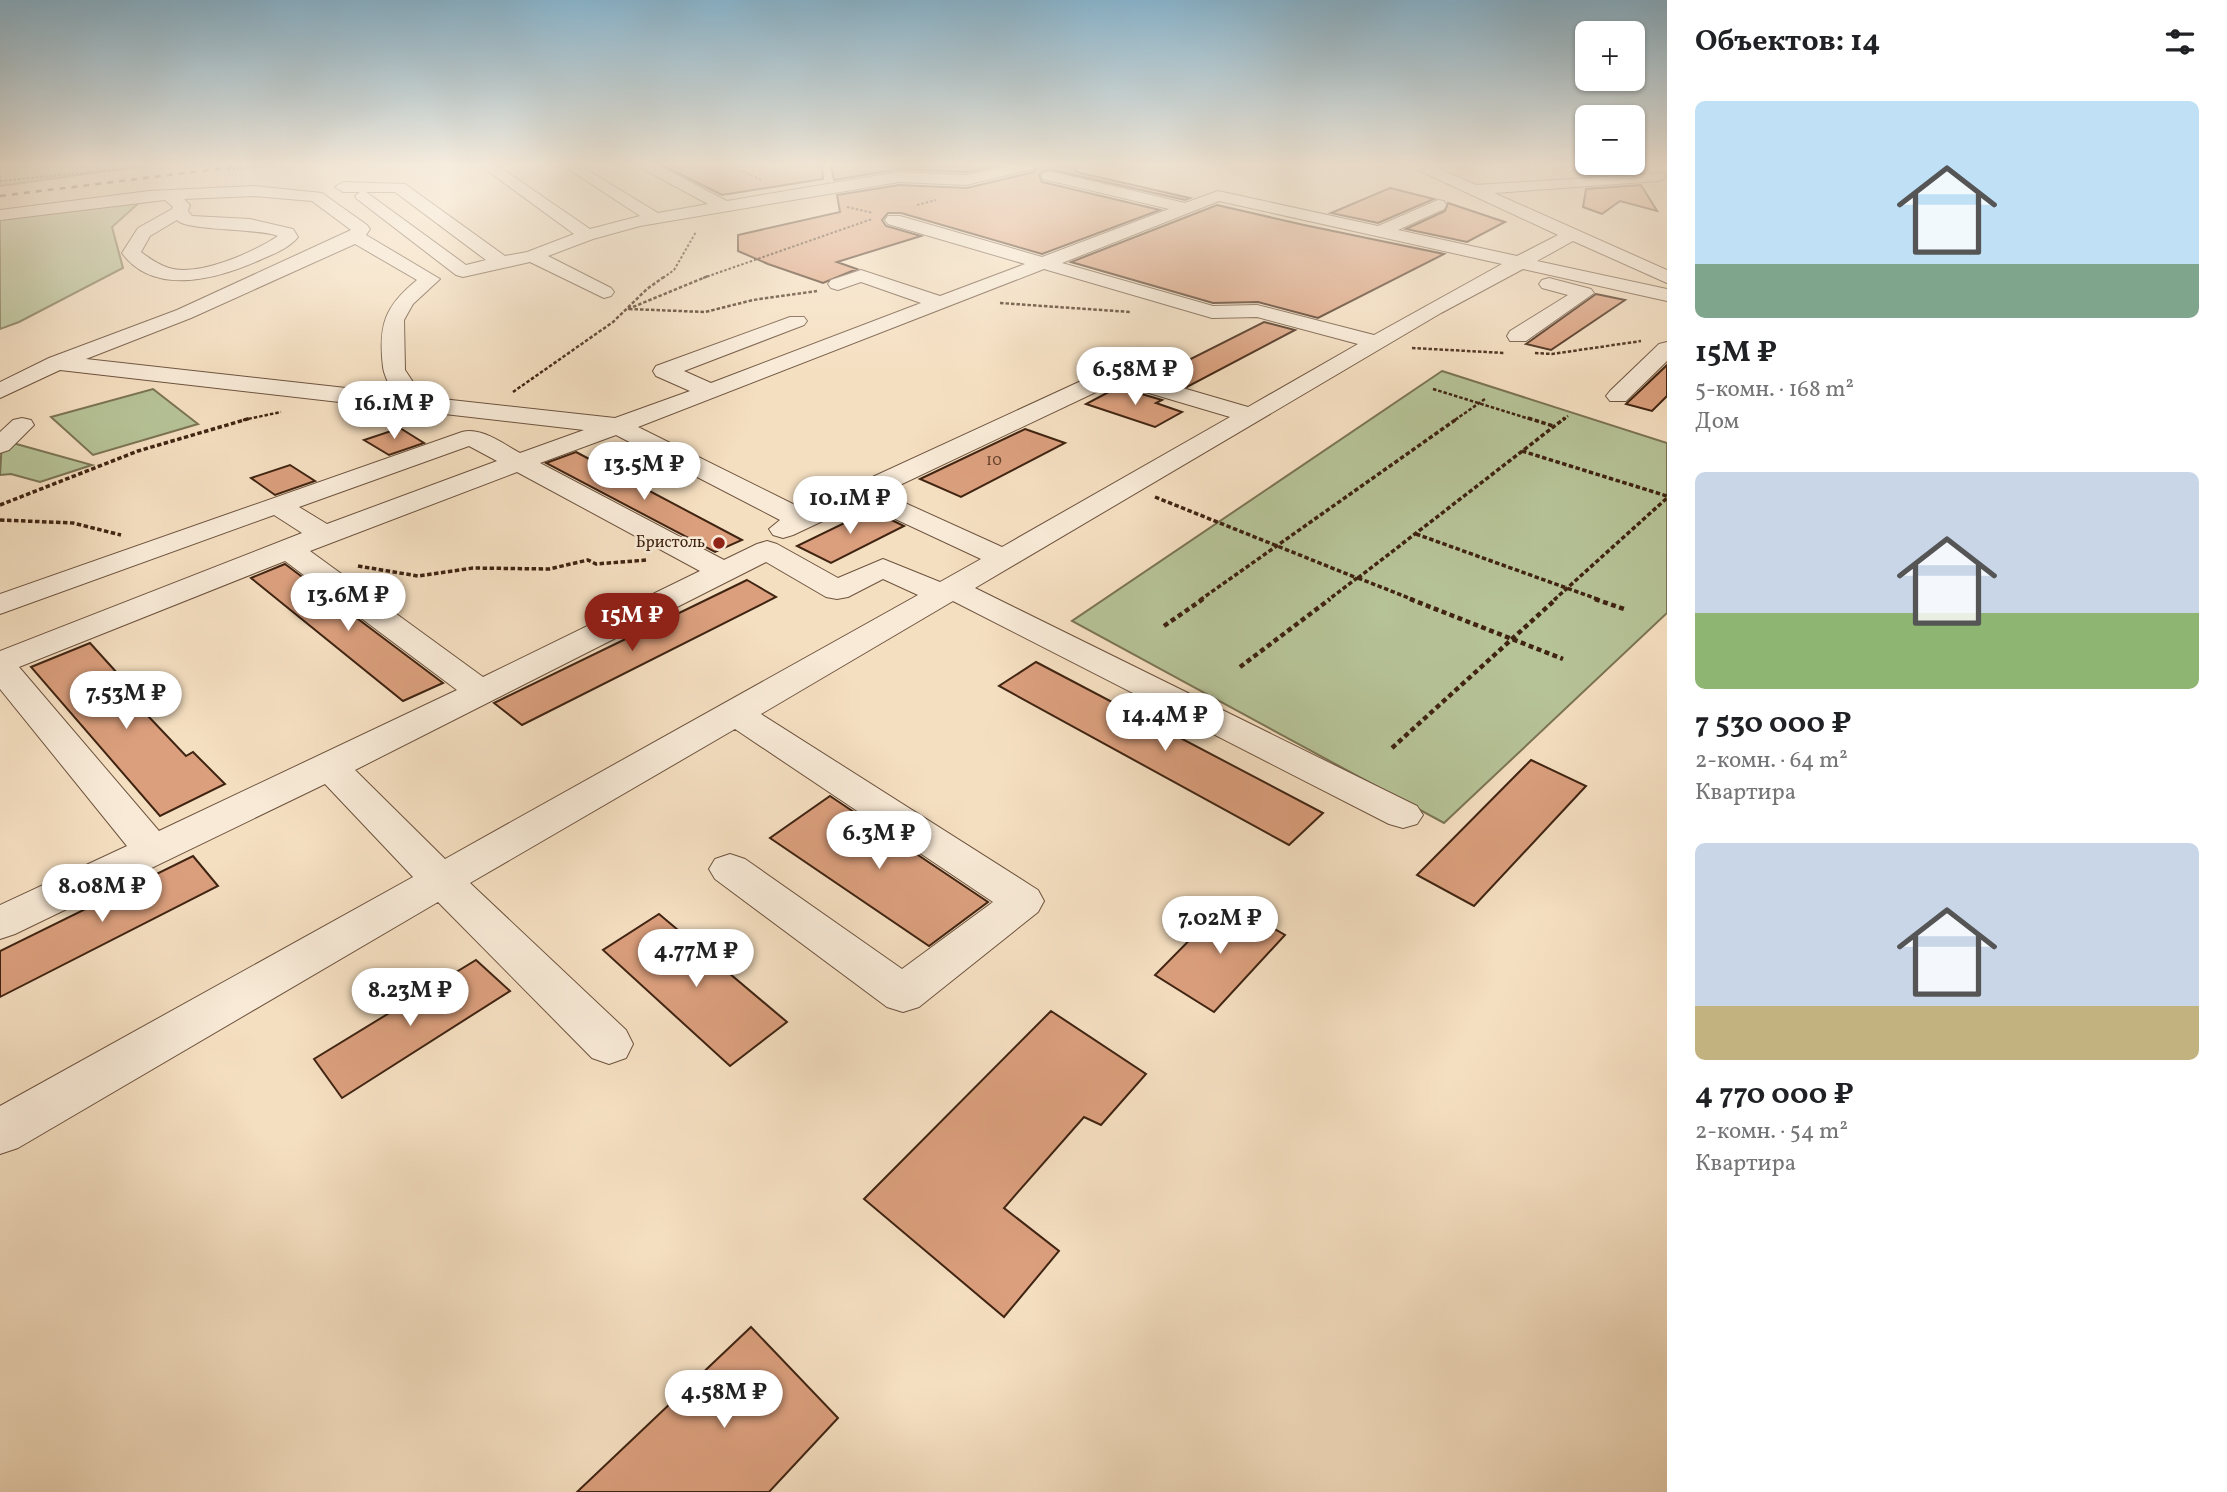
<!DOCTYPE html>
<html lang="ru">
<head>
<meta charset="utf-8">
<style>
  body { margin:0; font-family:Vollkorn,serif; background:#f2f2f2; color:#202124; height:100vh; display:flex; flex-direction:column; font-size:26px; white-space:nowrap }
  * { box-sizing:border-box; margin:0 }
  p { font-size:23px; color:#757577 }
  .icon { flex:none; width:38px; height:38px; fill:none; stroke:currentColor; stroke-width:2; stroke-linecap:round; stroke-linejoin:round }
  .map { position:relative; flex:1; overflow:hidden }
  .panel { display:flex; flex-direction:column; background:#fff; width:560px }
  .panel>* { flex:none }
  .controls { position:absolute; left:1575px; top:21px; display:grid; gap:14px }
  .controls a { display:grid; place-items:center; width:70px; height:70px; border-radius:10px; background:#fff; box-shadow:0 2px 5px #0004; font-size:35px }
  .price { position:absolute; translate:-50% -60px; padding:0 16px; border-radius:24px; background:#fff; color:#222; font-size:23px; line-height:46px; filter:drop-shadow(0 2px 4px #0008) }
  .price::after { content:''; position:absolute; left:50%; top:42px; width:21px; height:16px; margin-left:-10px; background:inherit; clip-path:polygon(0 0,100% 0,50% 100%) }
  .price.selected { background:#8f2418; color:#fff }
  ul { padding:0; list-style:none }
  li { display:grid; align-content:center; gap:14px; height:371px; padding:0 28px }
  li span { display:grid; place-items:center; height:217px; border-radius:10px; color:#555 }
  li>.icon { margin-inline-start:auto }
  span .icon { width:126px; height:126px; fill:#fffc; stroke-width:1 }
  li b { font-size:30px }
  h2 { display:flex; justify-content:space-between; align-items:center; height:84px; padding:0 28px; font-size:30px }
  main { display:flex; flex:1; min-height:0 }
  .map>svg:first-child { display:block }
  .green { fill:#b6c397; stroke:#7b7454; stroke-width:2 }
  .building { fill:#db9f7d; stroke:#402412; stroke-width:2 }
  .lines { fill:none; stroke-linecap:round; stroke-linejoin:round }
  .minor-casing { stroke:#6d533e; stroke-width:2 }
  .path-far3 { stroke:#402412; stroke-width:2; stroke-dasharray:2.5 2; stroke-linecap:butt }
  .path-far2 { stroke:#402412; stroke-width:2.5; stroke-dasharray:3.5 2; stroke-linecap:butt }
  .path-far1 { stroke:#402412; stroke-width:3.5; stroke-dasharray:4.5 2.5; stroke-linecap:butt }
  .path { stroke:#402412; stroke-width:4.5; stroke-dasharray:5 3.5; stroke-linecap:butt }
  .minor { fill:#f8ead7; fill-rule:evenodd }
  .rail { stroke:#402412; stroke-width:2.5; stroke-dasharray:6 6; stroke-linecap:butt }
  .poi-dot { fill:#8f2418; stroke:#f8ead7; stroke-width:2.5 }
  .labels { text-anchor:middle; dominant-baseline:central; stroke-width:5; stroke-linejoin:round; paint-order:stroke }
  .number-label { font-size:16px; fill:#67432d }
  .far-poi-label { font-size:16px; fill:#402412; stroke:#f8ead7; text-anchor:end }
</style>
</head>
<body>
<main>
<div class="map">
<svg width="1667" height="1492" viewBox="0 0 1667 1492">
  <rect width="100%" height="100%" fill="#f5dfc1"/>
  <filter id="stains"><feTurbulence type="fractalNoise" baseFrequency=".00286" numOctaves="4"/><feColorMatrix values="0 0 0 0 .2 0 0 0 0 .09 0 0 0 0 .02 0 0 0 .5 -.17"/></filter>
  <radialGradient id="worn" r=".72"><stop offset=".6" stop-color="#630" stop-opacity="0"/><stop offset="1" stop-color="#630" stop-opacity=".3"/></radialGradient>
  <g class="green">
    <polygon points="0,166 143,166 0,186"/>
    <polygon points="141,201 112,227 123,268 19,322 0,329 0,220"/>
    <polygon points="1442,371 1667,443 1667,613 1444,823 1072,621"/>
    <polygon points="153,389 198,424 93,455 51,417"/>
    <polygon points="2,440 92,465 40,482 11,474 0,475"/>
  </g>
  <g class="building">
    <polygon points="664,166 822,166 823,179 722,195"/>
    <polygon points="831,166 998,166 966,172 899,169 834,180"/>
    <polygon points="1038,166 1075,166 1076,172 1190,198 1185,200 1048,169 1039,175 1042,182 1160,210 1042,254 901,213 888,213 882,220 886,226 921,236 837,262 857,269 823,283 768,264 738,251 738,235 840,212 837,195 899,185 967,188 1034,172"/>
    <polygon points="1590,166 1629,166 1633,172 1588,175"/>
    <polygon points="1641,185 1657,211 1620,201 1602,214 1583,207 1586,189"/>
    <polygon points="1390,188 1434,199 1378,223 1331,213"/>
    <polygon points="1448,203 1505,222 1467,242 1406,229 1445,211"/>
    <polygon points="1217,205 1304,225 1444,254 1318,318 1258,302 1213,303 1071,262"/>
    <polygon points="1596,294 1625,300 1551,350 1526,344"/>
    <polygon points="1264,322 1295,330 1187,387 1143,374 1159,365 1171,369"/>
    <polygon points="1667,365 1667,396 1652,411 1626,404"/>
    <polygon points="1118,387 1162,400 1156,403 1182,412 1155,427 1086,404"/>
    <polygon points="400,428 424,443 389,455 364,440"/>
    <polygon points="1025,429 1065,443 961,497 920,479"/>
    <polygon points="576,452 742,540 715,552 546,463"/>
    <polygon points="290,465 315,481 275,495 251,478"/>
    <polygon points="871,510 904,526 831,563 797,546"/>
    <polygon points="285,564 443,683 403,701 251,578"/>
    <polygon points="747,580 776,597 522,725 494,703"/>
    <polygon points="90,643 118,674 111,677 186,756 193,752 225,784 160,816 31,667"/>
    <polygon points="1036,662 1323,813 1289,845 999,686"/>
    <polygon points="1531,760 1586,786 1474,906 1417,875"/>
    <polygon points="830,796 988,902 929,946 770,838"/>
    <polygon points="193,856 218,886 0,997 0,951"/>
    <polygon points="1227,902 1285,935 1214,1012 1155,975"/>
    <polygon points="659,914 787,1022 730,1066 603,950"/>
    <polygon points="476,960 510,991 342,1098 314,1059"/>
    <polygon points="1051,1011 1146,1074 1101,1125 1084,1117 1004,1208 1059,1251 1004,1317 864,1199"/>
    <polygon points="751,1327 838,1418 769,1492 577,1492"/>
  </g>
  <g class="lines">
    <defs>
      <g id="minor">
        <path d="M 481,166 L 498,166 L 590,229 L 640,216 L 564,166 L 581,166 L 658,213 L 708,204 L 643,169 L 641,166 L 659,166 L 727,201 L 899,172 L 966,175 L 1009,166 L 1036,166 L 1033,169 L 966,185 L 899,182 L 640,226 L 593,239 L 548,256 L 611,288 L 614,292 L 611,296 L 604,298 L 530,262 L 463,277 L 456,275 L 357,199 L 355,196 L 360,192 L 343,192 L 335,187 L 343,182 L 405,184 L 505,256 L 527,252 L 574,234 ZM 366,192 L 395,192 L 486,260 L 466,265 Z"/>
        <path d="M 1414,166 L 1433,166 L 1476,185 L 1664,173 L 1666,176 L 1664,179 L 1658,181 L 1494,193 L 1667,270 L 1667,283 L 1573,241 L 1537,261 L 1667,289 L 1667,301 L 1523,269 L 1441,313 L 975,588 L 1417,806 L 1423,815 L 1417,824 L 1403,828 L 1389,824 L 953,601 L 761,714 L 1038,890 L 1044,901 L 1038,912 L 919,1007 L 903,1012 L 887,1007 L 715,879 L 709,869 L 715,859 L 730,854 L 745,859 L 902,969 L 993,902 L 735,729 L 470,883 L 626,1030 L 633,1044 L 626,1058 L 609,1064 L 592,1058 L 438,902 L 18,1148 L 0,1154 L 0,1106 L 413,877 L 325,784 L 15,934 L 0,939 L 0,905 L 127,846 L 0,689 L 0,651 L 302,533 L 274,515 L 0,614 L 0,594 L 462,432 C 482,427 503,444 520,453 L 584,430 L 60,370 L 0,398 L 0,382 L 49,358 L 177,310 L 351,230 L 312,201 L 254,196 L 184,199 L 190,205 L 188,211 L 192,216 L 250,219 L 293,229 L 298,237 C 289,248 274,254 262,259 C 220,278 155,298 122,253 L 138,228 L 172,209 L 173,207 L 165,200 L 0,220 L 0,210 L 149,191 L 254,186 L 322,193 L 367,225 L 370,229 L 366,235 L 440,279 L 413,304 L 404,320 L 405,370 L 413,382 L 415,396 L 615,418 L 690,391 L 656,376 L 653,371 L 656,366 L 790,317 L 804,317 L 807,321 L 804,325 L 684,371 L 711,383 L 921,303 L 861,282 L 838,290 L 831,288 L 828,284 L 831,280 L 861,270 L 940,296 L 1025,264 L 888,224 L 885,220 L 888,216 L 900,216 L 1042,257 L 1169,209 L 1043,179 L 1041,176 L 1043,173 L 1049,171 L 1185,203 L 1218,191 L 1378,226 L 1438,200 L 1444,201 L 1446,205 L 1444,209 L 1398,230 L 1517,256 L 1558,235 L 1416,169 ZM 1219,201 L 1502,264 L 1374,335 L 1257,305 L 1213,306 L 1062,263 ZM 177,220 C 186,231 257,228 278,236 C 254,252 199,277 169,268 C 159,265 149,258 141,252 L 150,236 ZM 355,244 L 417,280 C 385,306 378,325 383,367 C 384,376 390,384 391,393 L 86,359 L 191,318 ZM 1044,269 L 1212,318 L 1257,317 L 1358,344 L 1248,407 L 1121,370 L 1105,370 L 803,509 L 638,427 ZM 1115,383 L 1230,417 L 1002,547 L 883,493 ZM 616,435 L 780,520 L 769,529 L 773,535 L 783,538 L 793,535 L 861,503 L 981,559 L 940,582 L 883,559 L 838,578 L 777,544 L 767,541 L 757,544 L 724,560 L 540,463 ZM 469,446 L 497,461 L 327,524 L 299,507 ZM 517,472 L 700,571 L 483,677 L 310,551 ZM 285,561 L 457,690 L 159,831 L 19,667 ZM 766,562 L 826,597 L 837,599 L 848,597 L 883,579 L 918,595 L 445,859 L 355,770 Z"/>
        <polygon points="1549,278 1591,289 1594,293 1526,341 1510,341 1507,336 1510,331 1568,295 1542,288 1539,284 1542,280"/>
        <polygon points="1667,342 1667,361 1626,401 1610,401 1606,396 1610,391 1659,344"/>
        <polygon points="22,418 31,420 34,425 9,450 0,453 0,432 13,420"/>
      </g>
    </defs>
    <use href="#minor" class="minor-casing"/>
    <g class="path-far3">
      <polyline points="730,166 762,180"/>
      <polyline points="228,170 262,166"/>
      <polyline points="0,181 153,166"/>
      <polyline points="917,205 936,200"/>
      <polyline points="847,207 873,213"/>
      <polyline points="663,278 674,270 696,232"/>
      <polyline points="703,278 872,219"/>
    </g>
    <g class="path-far2">
      <polyline points="1000,303 1131,312"/>
      <polyline points="628,309 708,276"/>
      <polyline points="629,309 705,312 753,300 817,291"/>
      <polyline points="1412,348 1505,353"/>
      <polyline points="1535,353 1552,354 1641,341"/>
      <polyline points="1433,389 1533,420"/>
      <polyline points="513,392 613,322 647,289 665,276"/>
      <polyline points="243,420 281,412"/>
      <polyline points="1455,420 1485,399"/>
      <polyline points="1563,420 1568,416"/>
    </g>
    <g class="path-far1">
      <polyline points="1528,418 1553,426"/>
      <polyline points="1522,451 1667,496"/>
      <polyline points="1155,497 1357,578 1328,600"/>
      <polyline points="0,505 138,451 251,418"/>
      <polyline points="0,520 73,523 121,535"/>
      <polyline points="1416,534 1600,600"/>
      <polyline points="358,566 418,576 473,568 549,569 588,560 596,564 647,560"/>
      <polyline points="1358,578 1565,418"/>
      <polyline points="1358,578 1414,600"/>
      <polyline points="1200,600 1458,418"/>
      <polyline points="1554,600 1667,498"/>
    </g>
    <g class="path">
      <polyline points="1410,599 1563,659"/>
      <polyline points="1595,599 1624,609"/>
      <polyline points="1164,626 1203,599"/>
      <polyline points="1240,667 1330,599"/>
      <polyline points="1392,748 1556,599"/>
    </g>
    <use href="#minor" class="minor"/>
    <polyline class="rail" points="0,196 242,166"/>
  </g>
  <linearGradient id="sky" x2="0" y2="1"><stop stop-color="#89b8d3"/><stop offset="0.44" stop-color="#faf1e3"/><stop offset="1" stop-color="#faf1e3" stop-opacity="0"/></linearGradient>
  <rect width="1667" height="374" fill="url(#sky)"/>
  <circle class="poi-dot" cx="719" cy="543" r="7"/>
  <g class="labels">
    <g class="number-label">
      <text x="994" y="461">10</text>
    </g>
    <g class="far-poi-label">
      <text x="705" y="543">Бристоль</text>
    </g>
  </g>
  <rect width="100%" height="100%" filter="url(#stains)"/>
  <rect width="100%" height="100%" fill="url(#worn)"/>
</svg>
<div class="controls">
<a>+</a>
<a>−</a>
</div>
<b class="price" style="left:1135px;top:407px">6.58M ₽</b>
<b class="price" style="left:394px;top:441px">16.1M ₽</b>
<b class="price" style="left:644px;top:502px">13.5M ₽</b>
<b class="price" style="left:850px;top:536px">10.1M ₽</b>
<b class="price" style="left:348px;top:633px">13.6M ₽</b>
<b class="price selected" style="left:632px;top:653px">15M ₽</b>
<b class="price" style="left:126px;top:731px">7.53M ₽</b>
<b class="price" style="left:1165px;top:753px">14.4M ₽</b>
<b class="price" style="left:879px;top:871px">6.3M ₽</b>
<b class="price" style="left:102px;top:924px">8.08M ₽</b>
<b class="price" style="left:1220px;top:956px">7.02M ₽</b>
<b class="price" style="left:696px;top:989px">4.77M ₽</b>
<b class="price" style="left:410px;top:1028px">8.23M ₽</b>
<b class="price" style="left:724px;top:1430px">4.58M ₽</b>
</div>
<section class="panel">
<h2>Объектов: 14<svg class="icon" aria-label="filters" viewBox="0 0 24 24"><path d="M4 7h16M4 17h16"/><circle cx="9" cy="7" r="2"/><circle cx="15" cy="17" r="2"/></svg></h2>
<ul>
<li><span style="background:linear-gradient(#bfe0f5 75%,#7fa58c 0)"><svg class="icon" aria-label="home" viewBox="0 0 24 24"><path d="M3 11l9-7 9 7M6 9v11h12V9"/></svg></span><div><b>15M ₽</b><p>5-комн. · 168 m²</p><p>Дом</p></div></li>
<li><span style="background:linear-gradient(#c9d6e8 65%,#8fb573 0)"><svg class="icon" aria-label="home" viewBox="0 0 24 24"><path d="M3 11l9-7 9 7M6 9v11h12V9"/></svg></span><div><b>7 530 000 ₽</b><p>2-комн. · 64 m²</p><p>Квартира</p></div></li>
<li><span style="background:linear-gradient(#c9d6e8 75%,#c2b280 0)"><svg class="icon" aria-label="home" viewBox="0 0 24 24"><path d="M3 11l9-7 9 7M6 9v11h12V9"/></svg></span><div><b>4 770 000 ₽</b><p>2-комн. · 54 m²</p><p>Квартира</p></div></li>
</ul>
</section>
</main>
</body>
</html>
